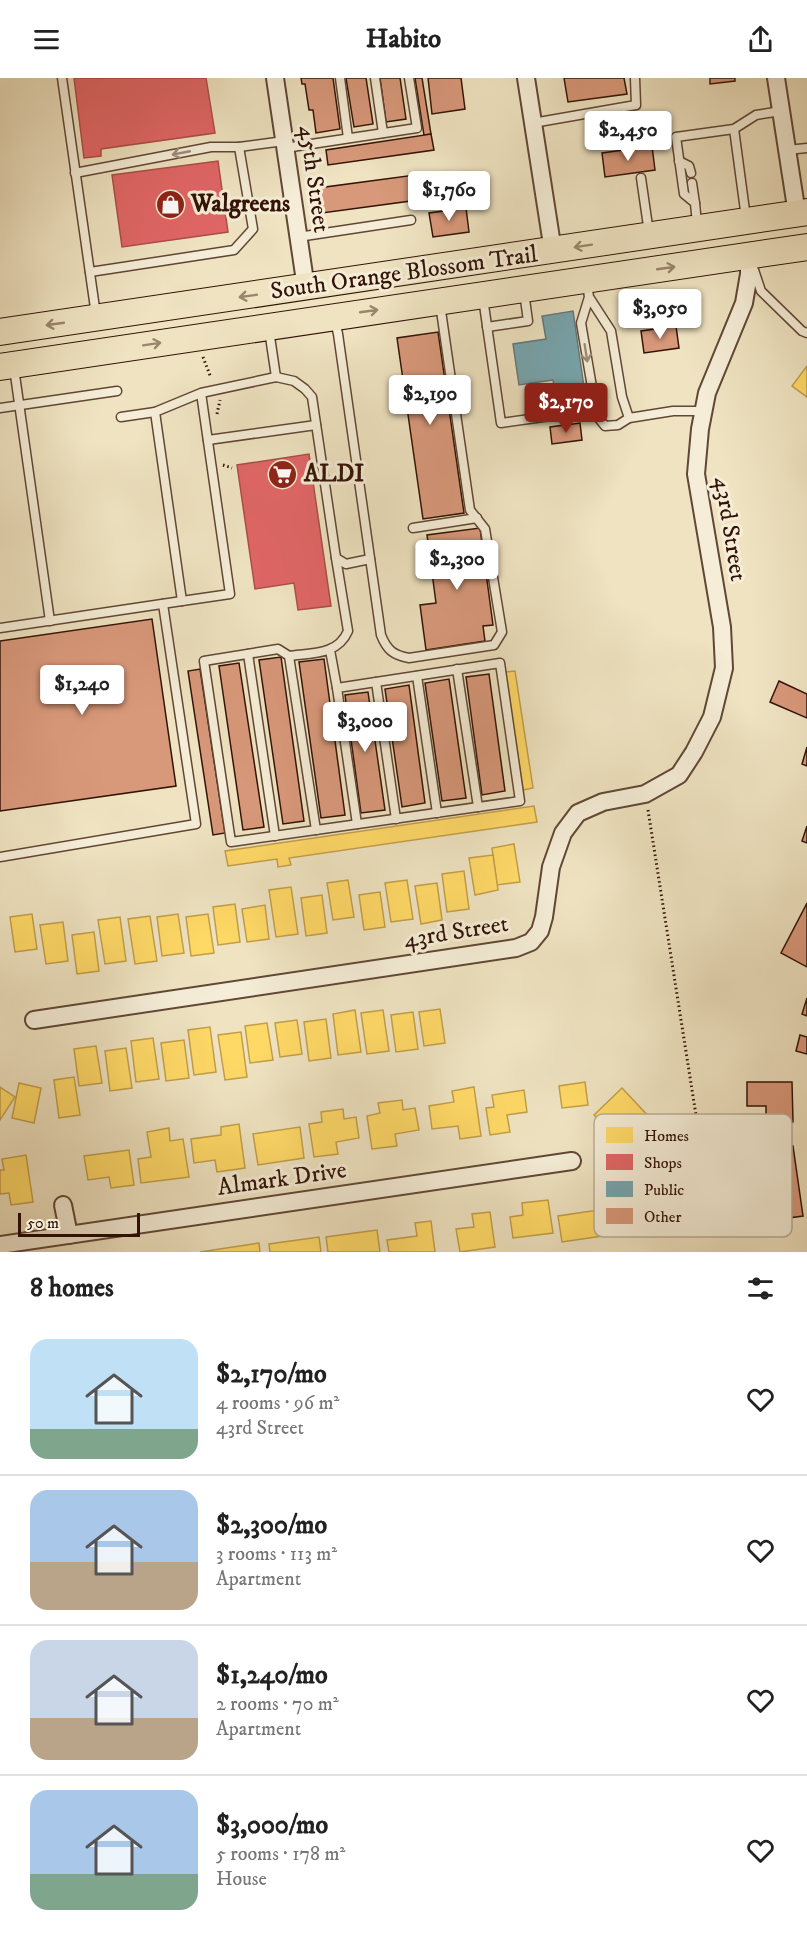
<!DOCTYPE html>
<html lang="en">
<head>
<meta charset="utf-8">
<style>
  body { margin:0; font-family:"IM FELL DW Pica",serif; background:#f6f6f6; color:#222; height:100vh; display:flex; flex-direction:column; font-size:22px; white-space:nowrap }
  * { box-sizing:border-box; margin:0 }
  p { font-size:20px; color:#767676 }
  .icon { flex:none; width:33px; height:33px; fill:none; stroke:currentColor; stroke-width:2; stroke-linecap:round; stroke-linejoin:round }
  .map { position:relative; height:1174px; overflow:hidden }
  .details { display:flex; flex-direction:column; background:#fff; flex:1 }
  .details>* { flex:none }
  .scale { position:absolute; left:18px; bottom:15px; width:122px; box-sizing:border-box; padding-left:6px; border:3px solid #321306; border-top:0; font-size:16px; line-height:21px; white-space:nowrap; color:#321306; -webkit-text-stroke:4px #f5edd7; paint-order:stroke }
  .price { position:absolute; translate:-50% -51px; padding:0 14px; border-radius:6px; background:#fff; color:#222; font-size:20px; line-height:39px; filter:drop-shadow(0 2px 3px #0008) }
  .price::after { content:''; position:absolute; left:50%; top:36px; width:18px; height:14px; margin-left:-9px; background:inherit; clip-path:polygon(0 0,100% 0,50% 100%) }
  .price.current { background:#8f2418; color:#fff }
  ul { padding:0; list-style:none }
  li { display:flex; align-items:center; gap:18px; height:150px; padding:0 30px }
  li+li { border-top:2px solid #e0e0e0 }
  li span { display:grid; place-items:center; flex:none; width:168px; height:120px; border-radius:18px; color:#555 }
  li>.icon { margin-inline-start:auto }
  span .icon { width:72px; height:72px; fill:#fffc; stroke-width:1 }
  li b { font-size:26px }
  h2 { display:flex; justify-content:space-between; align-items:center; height:72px; padding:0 30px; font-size:26px }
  header { display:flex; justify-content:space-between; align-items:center; height:78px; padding:0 30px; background:#fff; font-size:27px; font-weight:700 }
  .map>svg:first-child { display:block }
  .homes { fill:#ffd966; stroke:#c29e49; stroke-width:1.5 }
  .shops { fill:#e06666; stroke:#ac4d49; stroke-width:1.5 }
  .public { fill:#76a5af; stroke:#62797c; stroke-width:1.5 }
  .building { fill:#d8987a; stroke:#321306; stroke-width:1.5 }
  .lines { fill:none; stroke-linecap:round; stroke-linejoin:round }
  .service-casing { stroke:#614735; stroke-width:11 }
  .minor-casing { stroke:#614735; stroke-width:20 }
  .primary-casing { stroke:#321306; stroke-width:28 }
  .path { stroke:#321306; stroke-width:3; stroke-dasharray:1.5 3; stroke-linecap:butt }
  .service { stroke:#f5edd7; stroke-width:8 }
  .minor { stroke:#f5edd7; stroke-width:16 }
  .primary { stroke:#efe3c1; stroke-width:26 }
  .oneway { stroke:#9d8b79 }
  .oneway2 { stroke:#9a856d }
  .labels { text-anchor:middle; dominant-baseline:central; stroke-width:6; stroke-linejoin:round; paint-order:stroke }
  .street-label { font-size:24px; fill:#321306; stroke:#f5edd7 }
  .poi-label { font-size:24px; font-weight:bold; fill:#321306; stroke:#f5edd7; text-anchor:start }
  .key { fill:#f5edd7; stroke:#baac98; stroke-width:1.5 }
  .key-label { font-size:16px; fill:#321306 }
</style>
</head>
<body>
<header><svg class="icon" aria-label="menu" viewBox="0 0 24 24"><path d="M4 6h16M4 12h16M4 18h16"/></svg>Habito<svg class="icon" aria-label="share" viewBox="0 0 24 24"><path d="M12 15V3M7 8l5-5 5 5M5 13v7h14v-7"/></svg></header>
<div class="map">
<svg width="807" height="1174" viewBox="0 0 807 1174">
  <rect width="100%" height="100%" fill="#efe3c1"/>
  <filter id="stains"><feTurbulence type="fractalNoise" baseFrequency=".00333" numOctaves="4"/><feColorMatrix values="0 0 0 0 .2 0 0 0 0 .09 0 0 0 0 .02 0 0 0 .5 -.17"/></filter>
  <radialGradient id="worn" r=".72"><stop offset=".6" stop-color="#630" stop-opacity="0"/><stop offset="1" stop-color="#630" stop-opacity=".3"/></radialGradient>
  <g class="homes">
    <polygon points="807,288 807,319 792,308"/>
    <polygon points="515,593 533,710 523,712 505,594"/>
    <polygon points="534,728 537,744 289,780 291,787 278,789 277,781 228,788 225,773"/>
    <polygon points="514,766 520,804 497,807 492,770"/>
    <polygon points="493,777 498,812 475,817 469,780"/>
    <polygon points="464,793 469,831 447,834 442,796"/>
    <polygon points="348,802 354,839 333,842 327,805"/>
    <polygon points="407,802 413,841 391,844 385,805"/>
    <polygon points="437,805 442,842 421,846 415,808"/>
    <polygon points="291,809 298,856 276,859 269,812"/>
    <polygon points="380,814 385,849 364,852 359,817"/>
    <polygon points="322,817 327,855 306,858 301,820"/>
    <polygon points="235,826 240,864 218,867 213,829"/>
    <polygon points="265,827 269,861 247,864 242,831"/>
    <polygon points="32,836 37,871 15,874 10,839"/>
    <polygon points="178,836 184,875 162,878 157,839"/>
    <polygon points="208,836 214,875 191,878 186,839"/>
    <polygon points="150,838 157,883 135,886 128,841"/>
    <polygon points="120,839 126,883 105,886 98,842"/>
    <polygon points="63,844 68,883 46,886 40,847"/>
    <polygon points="94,854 99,893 77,896 72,857"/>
    <polygon points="440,931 445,965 424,968 419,934"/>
    <polygon points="355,932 361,974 338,977 333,936"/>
    <polygon points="383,932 389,973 367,976 361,935"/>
    <polygon points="413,934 418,971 396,974 391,937"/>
    <polygon points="326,941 331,980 309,983 304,944"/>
    <polygon points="297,942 302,976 280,979 275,945"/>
    <polygon points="267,945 273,982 250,985 245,948"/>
    <polygon points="210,949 216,994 194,997 188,952"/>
    <polygon points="241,954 247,999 225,1002 218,957"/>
    <polygon points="153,960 159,1001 136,1004 131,963"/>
    <polygon points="184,962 189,1000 166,1003 161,965"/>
    <polygon points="96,968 102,1005 79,1008 74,971"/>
    <polygon points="126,970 132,1010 110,1013 105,973"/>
    <polygon points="74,999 80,1037 59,1040 54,1002"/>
    <polygon points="585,1004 588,1027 562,1030 559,1008"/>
    <polygon points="19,1005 41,1010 34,1045 12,1040"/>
    <polygon points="0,1009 15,1019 0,1042"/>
    <polygon points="474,1009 481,1058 460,1061 458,1048 432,1051 429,1028 454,1024 452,1013"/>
    <polygon points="622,1010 653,1043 635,1060 620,1044 610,1054 594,1037"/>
    <polygon points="524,1012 527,1034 507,1037 510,1054 490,1057 486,1030 494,1029 492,1017"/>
    <polygon points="402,1022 403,1032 415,1030 419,1052 395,1056 397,1068 372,1071 367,1038 380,1035 378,1025"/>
    <polygon points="343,1031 344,1041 356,1039 359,1060 336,1064 338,1076 314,1079 309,1046 322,1044 321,1034"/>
    <polygon points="239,1046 245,1090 217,1094 215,1082 194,1085 191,1061 221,1057 221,1049"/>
    <polygon points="300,1049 304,1080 258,1087 253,1056"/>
    <polygon points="169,1050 170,1063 183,1061 189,1099 141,1105 138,1081 151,1079 147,1054"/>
    <polygon points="129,1072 134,1107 111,1110 109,1099 88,1102 84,1078"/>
    <polygon points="26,1077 33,1124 11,1127 9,1115 0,1116 0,1092 4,1092 2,1081"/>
    <polygon points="548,1122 553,1155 513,1160 510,1139 523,1137 522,1125"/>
    <polygon points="605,1131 609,1157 562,1164 558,1138"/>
    <polygon points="490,1134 495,1169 460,1174 456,1151 474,1149 472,1136"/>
    <polygon points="431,1143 435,1174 389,1174 387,1162 417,1158 415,1145"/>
    <polygon points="377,1152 380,1174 328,1174 326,1159"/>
    <polygon points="319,1159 321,1174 270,1174 269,1166"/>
    <polygon points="259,1165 260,1174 200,1174"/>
  </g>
  <g class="shops">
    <polygon points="74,0 206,0 215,55 101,71 101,78 84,80"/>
    <polygon points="218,83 228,154 122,169 112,97"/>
    <polygon points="309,376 331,528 298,532 294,505 255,511 237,387"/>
  </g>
  <polygon class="public" points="573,233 586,323 557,327 553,302 519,307 513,266 546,261 542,238"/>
  <g class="building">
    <polygon points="301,0 333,0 340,51 316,55 313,32 309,32 305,6 302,6"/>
    <polygon points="346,0 366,0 373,46 354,49"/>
    <polygon points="380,0 400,0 406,41 386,44"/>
    <polygon points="415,0 422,0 431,56 424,57"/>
    <polygon points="428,0 461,0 465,31 432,36"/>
    <polygon points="564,0 624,0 627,16 568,24"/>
    <polygon points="710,0 735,0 735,3 710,6"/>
    <polygon points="431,56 434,72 328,87 326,72"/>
    <polygon points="652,68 655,92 605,99 602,75"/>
    <polygon points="415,97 418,122 322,135 318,110"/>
    <polygon points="466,130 469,154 433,159 429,135"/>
    <polygon points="676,248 679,270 644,275 641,253"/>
    <polygon points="438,254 464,435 423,441 397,260"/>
    <polygon points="580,345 582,362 552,366 550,349"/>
    <polygon points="480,450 493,547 483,548 485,563 426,572 420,527 436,525 427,457"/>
    <polygon points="152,541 176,708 0,733 0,563"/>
    <polygon points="281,579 304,743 283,746 259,582"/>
    <polygon points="324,581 345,737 321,740 299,584"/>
    <polygon points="239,585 264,749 243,752 219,588"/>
    <polygon points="200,591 225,755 213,757 188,593"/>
    <polygon points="489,596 505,713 482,717 466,599"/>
    <polygon points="449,601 466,720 442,723 425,605"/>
    <polygon points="779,603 807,616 807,640 770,624"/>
    <polygon points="409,607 425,725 402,729 385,611"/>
    <polygon points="368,614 385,732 361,735 345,617"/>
    <polygon points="807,669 807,688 802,686"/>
    <polygon points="807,748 807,765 802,763"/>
    <polygon points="807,825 807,889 781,875"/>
    <polygon points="807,920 807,938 802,936"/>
    <polygon points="800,957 807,959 807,976 796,973"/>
    <polygon points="747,1004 792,1004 793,1044 766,1044 766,1028 747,1028"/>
    <polygon points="793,1068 803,1138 759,1144 757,1126 769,1124 762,1072"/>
  </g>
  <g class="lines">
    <defs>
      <g id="service">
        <polyline points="62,0 96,237"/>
        <polyline points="340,0 348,60"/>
        <polyline points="375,0 383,55"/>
        <polyline points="533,45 636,27 635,0"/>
        <polyline points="734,51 746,140"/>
        <polyline points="285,70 417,50 409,0"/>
        <polyline points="787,72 807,70"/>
        <polyline points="679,83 689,88 691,95"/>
        <polyline points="75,95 211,69 239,69 284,63"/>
        <polyline points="641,100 649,155"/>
        <polyline points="692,105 695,125"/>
        <polyline points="697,146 695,125 684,116 676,59 734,51 756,37 781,33"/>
        <polyline points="298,159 411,142"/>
        <polyline points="754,192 761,213 802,253 807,255"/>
        <polyline points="90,194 234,172 253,151 239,69"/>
        <polyline points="587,205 589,219 611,253 622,319 629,340 618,347 605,348 597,338 581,245 589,219"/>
        <polyline points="483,220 501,345 572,335"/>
        <path d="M 335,243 L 338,256 L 381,557 C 387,572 393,577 409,580 L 494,567 L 502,554 L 485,451 L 470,432 L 440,226"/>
        <polyline points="487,249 528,243 524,214"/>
        <polyline points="269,252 276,299"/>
        <polyline points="14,290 50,543"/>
        <polyline points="201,315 230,516 182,523 155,334 201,315 276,299 294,303 305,311 312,319 336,480 346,486 370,481"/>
        <polyline points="0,330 117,313"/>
        <polyline points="121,339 155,334"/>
        <polyline points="629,340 673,333 704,333"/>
        <polyline points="208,362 316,347"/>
        <polyline points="413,450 477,440"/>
        <polyline points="0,550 182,523"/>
        <path d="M 330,572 L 337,610 L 500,585 L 520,723 L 231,764 L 204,583 L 278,571 L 289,578 C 312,575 338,577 348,553 L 336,480"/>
        <polyline points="248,576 275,758"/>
        <polyline points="289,578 316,752"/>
        <polyline points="457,591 478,729"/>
        <polyline points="417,598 437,735"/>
        <polyline points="376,604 396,741"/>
        <polyline points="337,610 357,746"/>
        <polyline points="0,779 196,746 163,526"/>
      </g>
      <g id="minor">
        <polyline points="275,0 306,210"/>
        <polyline points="526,0 553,173"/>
        <polyline points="776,0 797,136"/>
        <polyline points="34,942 516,870 531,864 540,853 544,839 551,789 563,755 578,735 603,724 645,716 679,697 694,674 712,639 724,590 722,549 696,396 700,351 707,315 744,225 749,196 749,177"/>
        <polyline points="63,1127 69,1157"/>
        <polyline points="0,1167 572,1083"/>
      </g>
      <g id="primary">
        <polyline points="0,254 807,134"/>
        <polyline points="0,289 807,169"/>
      </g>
    </defs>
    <use href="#service" class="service-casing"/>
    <use href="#minor" class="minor-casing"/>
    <use href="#primary" class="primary-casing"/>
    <g class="path">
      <polyline points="203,279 211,300"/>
      <polyline points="217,336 220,322"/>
      <polyline points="223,387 232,390"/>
      <polyline points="648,732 698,1050"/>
    </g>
    <use href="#service" class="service"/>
    <use href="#minor" class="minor"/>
    <use href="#primary" class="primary"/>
  </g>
  <defs><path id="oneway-shaft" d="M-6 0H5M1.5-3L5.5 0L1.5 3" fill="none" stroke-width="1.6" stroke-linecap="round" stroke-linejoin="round" transform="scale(1.5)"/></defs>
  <g class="oneway">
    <use href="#oneway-shaft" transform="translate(181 75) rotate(169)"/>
    <use href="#oneway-shaft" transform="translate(586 275) rotate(81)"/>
  </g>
  <g class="oneway2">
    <use href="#oneway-shaft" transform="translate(583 168) rotate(171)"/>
    <use href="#oneway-shaft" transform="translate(666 190) rotate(-8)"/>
    <use href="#oneway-shaft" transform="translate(248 218) rotate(172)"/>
    <use href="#oneway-shaft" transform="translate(369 233) rotate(-8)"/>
    <use href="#oneway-shaft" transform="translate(55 246) rotate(172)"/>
    <use href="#oneway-shaft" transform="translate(152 266) rotate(-9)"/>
  </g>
  <defs>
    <symbol id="shop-disc" viewBox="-11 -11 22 22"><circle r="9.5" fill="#8f2418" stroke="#f5edd7"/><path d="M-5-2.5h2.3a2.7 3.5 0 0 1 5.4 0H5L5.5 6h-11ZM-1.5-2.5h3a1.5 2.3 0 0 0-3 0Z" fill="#fff"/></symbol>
    <symbol id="supermarket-disc" viewBox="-11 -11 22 22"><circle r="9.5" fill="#8f2418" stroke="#f5edd7"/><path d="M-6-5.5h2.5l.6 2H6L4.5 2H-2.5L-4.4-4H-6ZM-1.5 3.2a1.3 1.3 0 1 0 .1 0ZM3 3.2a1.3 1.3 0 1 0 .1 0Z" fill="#fff"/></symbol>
  </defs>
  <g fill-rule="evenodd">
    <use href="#shop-disc" x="154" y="110" width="33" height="33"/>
    <use href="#supermarket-disc" x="266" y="380" width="33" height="33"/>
  </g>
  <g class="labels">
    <g class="street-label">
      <text transform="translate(314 101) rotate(82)">45th Street</text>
      <text transform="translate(404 195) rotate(-8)">South Orange Blossom Trail</text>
      <text transform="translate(730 451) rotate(81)">43rd Street</text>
      <text transform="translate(456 854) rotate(-9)">43rd Street</text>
      <text transform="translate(282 1101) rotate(-8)">Almark Drive</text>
    </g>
    <g class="poi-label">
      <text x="191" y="126">Walgreens</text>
      <text x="304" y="396">ALDI</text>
    </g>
  </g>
  <rect x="594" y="1036" width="198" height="123" rx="9" class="key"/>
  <rect x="606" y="1049" width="27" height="16" fill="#ffd966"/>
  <rect x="606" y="1076" width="27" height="16" fill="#e06666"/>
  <rect x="606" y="1103" width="27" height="16" fill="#76a5af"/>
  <rect x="606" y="1130" width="27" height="16" fill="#d8987a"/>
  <g class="key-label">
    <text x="644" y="1063">Homes</text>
    <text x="644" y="1090">Shops</text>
    <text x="644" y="1117">Public</text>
    <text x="644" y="1144">Other</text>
  </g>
  <rect width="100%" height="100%" filter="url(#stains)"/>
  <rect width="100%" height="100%" fill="url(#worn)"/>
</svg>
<div class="scale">50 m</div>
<b class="price" style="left:628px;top:84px">$2,450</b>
<b class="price" style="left:449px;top:144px">$1,760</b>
<b class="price" style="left:660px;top:262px">$3,050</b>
<b class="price" style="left:430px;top:348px">$2,190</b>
<b class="price current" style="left:566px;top:356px">$2,170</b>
<b class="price" style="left:457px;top:513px">$2,300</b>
<b class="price" style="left:82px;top:638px">$1,240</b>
<b class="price" style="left:365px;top:675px">$3,000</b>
</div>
<section class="details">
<h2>8 homes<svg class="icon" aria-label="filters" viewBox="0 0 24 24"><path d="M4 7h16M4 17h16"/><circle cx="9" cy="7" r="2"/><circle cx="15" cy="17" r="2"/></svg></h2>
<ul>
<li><span style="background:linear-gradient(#bfe0f5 75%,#7fa58c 0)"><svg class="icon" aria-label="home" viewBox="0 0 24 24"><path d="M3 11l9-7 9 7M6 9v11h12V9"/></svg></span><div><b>$2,170/mo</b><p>4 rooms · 96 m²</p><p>43rd Street</p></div><svg class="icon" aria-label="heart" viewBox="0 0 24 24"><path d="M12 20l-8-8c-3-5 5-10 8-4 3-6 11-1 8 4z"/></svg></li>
<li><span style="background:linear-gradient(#a9c7e8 60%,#b9a48a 0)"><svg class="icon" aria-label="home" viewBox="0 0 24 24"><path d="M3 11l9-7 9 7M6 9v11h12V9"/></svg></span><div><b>$2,300/mo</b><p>3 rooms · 113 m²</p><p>Apartment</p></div><svg class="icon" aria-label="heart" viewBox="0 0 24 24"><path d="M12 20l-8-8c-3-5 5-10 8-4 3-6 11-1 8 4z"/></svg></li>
<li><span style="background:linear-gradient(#c9d6e8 65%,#b9a48a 0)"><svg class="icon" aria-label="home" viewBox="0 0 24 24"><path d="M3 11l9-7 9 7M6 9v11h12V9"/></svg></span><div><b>$1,240/mo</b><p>2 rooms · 70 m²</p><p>Apartment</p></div><svg class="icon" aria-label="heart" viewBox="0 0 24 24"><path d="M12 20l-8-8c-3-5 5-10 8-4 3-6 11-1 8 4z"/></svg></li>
<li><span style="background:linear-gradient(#a9c7e8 70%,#7fa58c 0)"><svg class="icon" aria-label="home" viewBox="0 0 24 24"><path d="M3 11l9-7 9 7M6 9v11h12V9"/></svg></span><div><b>$3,000/mo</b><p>5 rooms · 178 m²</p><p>House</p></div><svg class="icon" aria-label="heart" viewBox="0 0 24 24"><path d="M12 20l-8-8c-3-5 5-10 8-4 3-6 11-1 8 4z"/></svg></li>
</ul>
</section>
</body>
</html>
